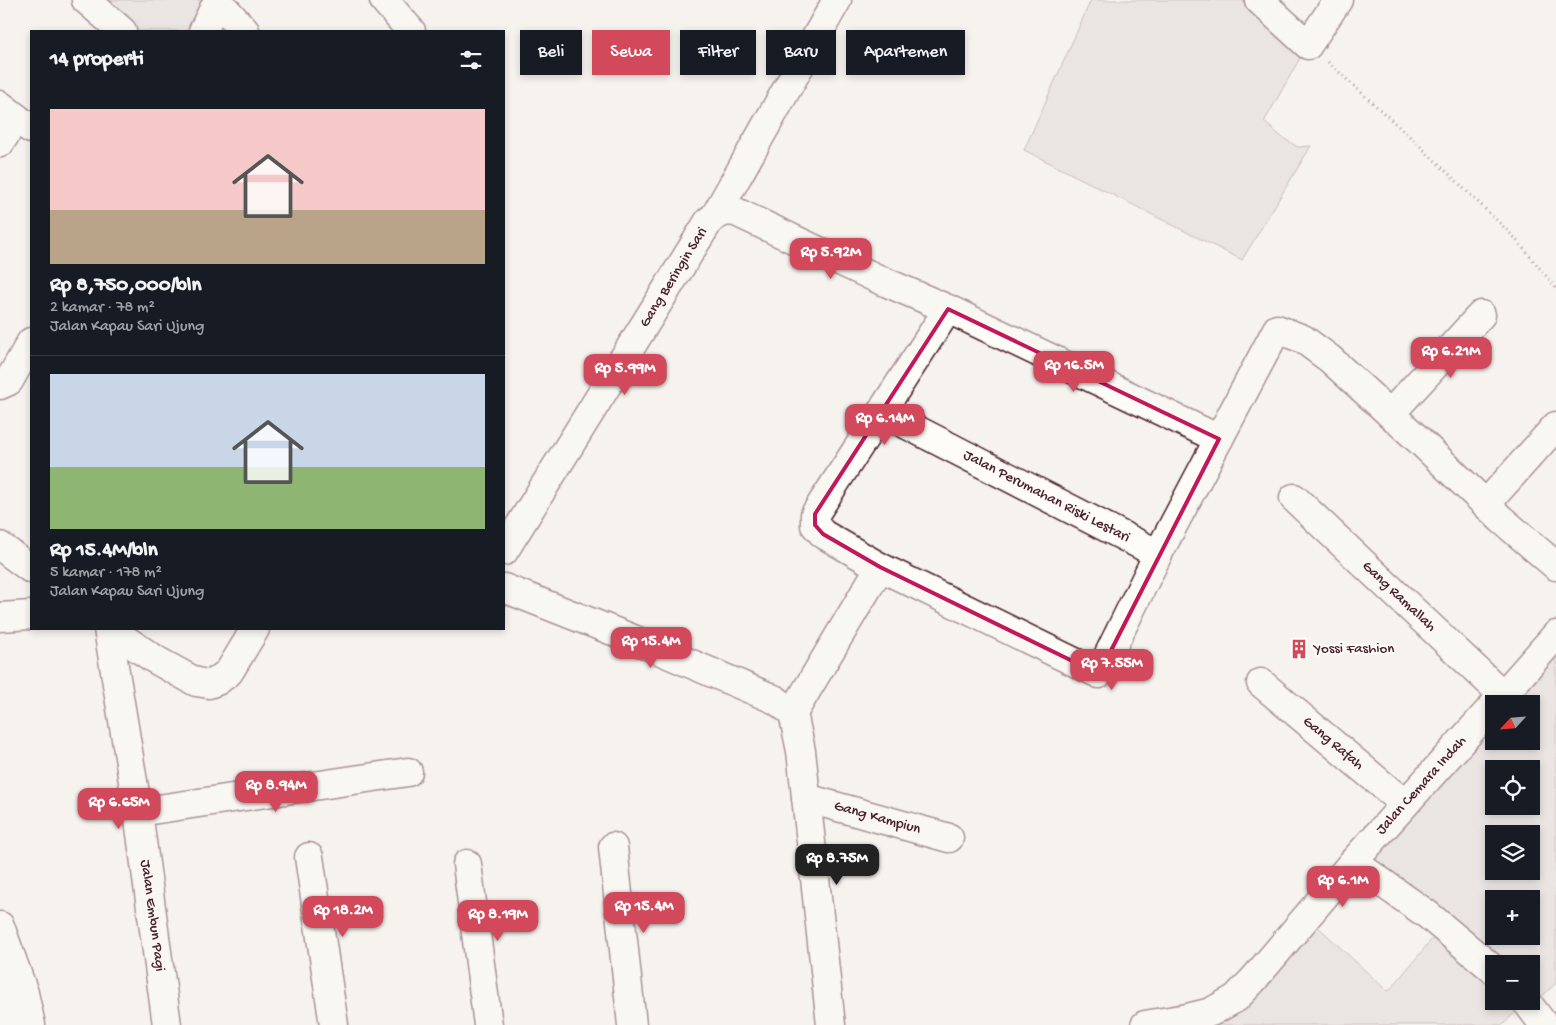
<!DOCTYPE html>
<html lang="id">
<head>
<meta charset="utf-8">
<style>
  body { margin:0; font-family:"Gochi Hand",sans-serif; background:#242831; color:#f1f3f6; height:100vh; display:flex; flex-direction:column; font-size:19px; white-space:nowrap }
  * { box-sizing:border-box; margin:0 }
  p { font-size:16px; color:#9ea1a6 }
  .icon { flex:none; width:28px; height:28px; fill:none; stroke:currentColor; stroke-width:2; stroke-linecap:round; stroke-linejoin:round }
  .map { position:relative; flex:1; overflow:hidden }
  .details { position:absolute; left:30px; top:30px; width:475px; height:600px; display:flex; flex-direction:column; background:#171b24; border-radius:0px; box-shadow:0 2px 8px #0003 }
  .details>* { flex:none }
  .banner { position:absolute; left:520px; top:30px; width:475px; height:45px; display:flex; gap:10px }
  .needle { width:32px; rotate:244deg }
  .fabs { position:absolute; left:1485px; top:695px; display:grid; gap:10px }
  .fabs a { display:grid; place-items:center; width:55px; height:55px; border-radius:0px; background:#171b24; box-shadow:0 2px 8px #0003; font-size:25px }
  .price { position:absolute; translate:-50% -42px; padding:0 11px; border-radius:10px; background:#d1495b; color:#fff; font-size:16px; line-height:32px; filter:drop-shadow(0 1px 2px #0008) }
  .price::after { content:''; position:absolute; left:50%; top:30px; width:15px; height:11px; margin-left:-8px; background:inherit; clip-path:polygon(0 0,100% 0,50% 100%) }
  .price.current { background:#222; color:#fff }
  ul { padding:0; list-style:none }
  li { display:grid; align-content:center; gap:10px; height:265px; padding:0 20px }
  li+li { border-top:1px solid #363941 }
  li span { display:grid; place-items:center; height:155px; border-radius:0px; color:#555 }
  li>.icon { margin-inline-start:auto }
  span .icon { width:90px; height:90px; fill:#fffc; stroke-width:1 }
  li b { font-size:21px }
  h2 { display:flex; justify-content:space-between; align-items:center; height:60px; padding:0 20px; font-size:21px }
  .chip { padding:0 18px; border-radius:0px; background:#171b24; box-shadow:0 2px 8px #0003; font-size:18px; line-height:45px }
  .chip.current { background:#d1495b; color:#fff }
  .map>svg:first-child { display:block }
  .green { fill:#dcd4d2; stroke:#937a7e; fill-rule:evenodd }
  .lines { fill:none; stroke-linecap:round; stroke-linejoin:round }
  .street-casing { stroke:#4a1f2b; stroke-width:31 }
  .secondary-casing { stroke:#4a1f2b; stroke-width:31 }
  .path { stroke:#4a1f2b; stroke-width:3; stroke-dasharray:1 4; stroke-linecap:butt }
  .street { stroke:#fdfcf7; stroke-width:28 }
  .secondary { stroke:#fdfcf7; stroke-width:28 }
  .marked { fill:none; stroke:#c2185b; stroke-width:4; stroke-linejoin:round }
  .labels { text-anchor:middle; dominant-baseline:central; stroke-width:4; stroke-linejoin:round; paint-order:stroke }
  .street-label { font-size:15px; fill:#4a1f2b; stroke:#fdfcf7 }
  .poi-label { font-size:15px; fill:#4a1f2b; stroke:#fdfcf7; text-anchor:start }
</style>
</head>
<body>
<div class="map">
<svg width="1556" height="1025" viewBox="0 0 1556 1025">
  <rect width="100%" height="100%" fill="#f6f3ef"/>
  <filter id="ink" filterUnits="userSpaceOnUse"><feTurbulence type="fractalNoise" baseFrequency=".02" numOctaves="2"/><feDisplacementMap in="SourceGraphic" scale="10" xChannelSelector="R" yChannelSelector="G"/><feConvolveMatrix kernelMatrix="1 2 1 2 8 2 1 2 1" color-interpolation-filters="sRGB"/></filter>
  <g filter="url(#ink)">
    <g class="green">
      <polygon points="98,0 201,0 190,31 135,31"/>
      <polygon points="1091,0 1251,0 1300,58 1264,122 1283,138 1298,147 1311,146 1242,260 1024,150"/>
      <path d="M 1556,643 L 1556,983 L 1531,1007 L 1531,964 L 1494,964 L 1494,970 L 1372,858 L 1494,713 L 1494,741 L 1531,741 L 1531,704 L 1502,704 ZM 1494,769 L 1531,769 L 1531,806 L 1494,806 ZM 1494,834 L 1531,834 L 1531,871 L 1494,871 ZM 1494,899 L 1531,899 L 1531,936 L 1494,936 Z"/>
      <polygon points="1314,923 1386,990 1389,991 1437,933 1494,978 1494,1001 1517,1001 1521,1006 1503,1025 1208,1025"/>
    </g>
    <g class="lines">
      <defs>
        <g id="street">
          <polyline points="86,0 122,31"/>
          <polyline points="217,0 245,31"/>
          <polyline points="384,0 411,31"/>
          <polyline points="1259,0 1308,45 1338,0"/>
          <polyline points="203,31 218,0"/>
          <polyline points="0,143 16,118"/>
          <polyline points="715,216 726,211 736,212 876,278 948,309 1219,439"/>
          <polyline points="0,385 9,381 31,342"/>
          <path id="s1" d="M 882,412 L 1158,554"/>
          <polyline points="1390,414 1481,315"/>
          <path id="s2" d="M 1294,498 L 1503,695"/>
          <polyline points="1486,504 1556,426"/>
          <polyline points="0,546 31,569"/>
          <path id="s3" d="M 504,551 L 709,221 L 715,216 L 837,0"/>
          <polyline points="880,567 823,534 815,525 815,514 948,309"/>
          <polyline points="0,617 31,615"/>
          <path id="s4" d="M 108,629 L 138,812 L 167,1025"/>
          <polyline points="109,629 156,660 196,682 209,684 217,681 229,672 255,629"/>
          <path id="s5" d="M 1261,683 L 1405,804"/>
          <polyline points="1495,704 1556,635"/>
          <polyline points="793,713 880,567 1099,674 1158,554 1277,329 1303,339 1330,359 1422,443 1501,519 1556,566"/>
          <path id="s6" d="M 806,798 L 949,838"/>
          <polyline points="138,812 408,772"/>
          <polyline points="613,847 632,1025"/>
          <polyline points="309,857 334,1025"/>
          <polyline points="1353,862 1428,915 1494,970"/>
          <polyline points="467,864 488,1025"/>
          <polyline points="0,926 24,993 31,1025"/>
          <polyline points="0,959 3,1025"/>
          <polyline points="1526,1001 1544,1025"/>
          <path id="s7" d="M 1145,1025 L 1187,1018 L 1211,1012 L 1236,998 L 1254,979 L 1353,862 L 1494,705"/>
        </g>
        <g id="secondary">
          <polyline points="0,105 31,129"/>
          <polyline points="504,588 633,639 776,700 793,713 801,751 831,1025"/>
        </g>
      </defs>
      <use href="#street" class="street-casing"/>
      <use href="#secondary" class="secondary-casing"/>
      <polyline class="path" points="1328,62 1421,147 1514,237 1556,288"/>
      <use href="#street" class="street"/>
      <use href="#secondary" class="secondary"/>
    </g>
  </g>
  <path d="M0 0H1556V1025H0ZM 948,309 L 1219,439 L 1099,674 L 880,567 L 823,534 L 815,525 L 815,514 Z" fill="#f6f3ef" fill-opacity=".55" fill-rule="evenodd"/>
  <path class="marked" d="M 948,309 L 1219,439 L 1099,674 L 880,567 L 823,534 L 815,525 L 815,514 Z"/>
  <defs>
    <symbol id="building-bare" viewBox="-9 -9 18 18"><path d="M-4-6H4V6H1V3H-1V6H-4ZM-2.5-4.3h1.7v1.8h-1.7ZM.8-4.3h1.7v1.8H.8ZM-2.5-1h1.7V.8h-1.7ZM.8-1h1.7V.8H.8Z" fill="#d1495b" stroke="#fdfcf7" stroke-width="2.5" paint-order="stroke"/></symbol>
  </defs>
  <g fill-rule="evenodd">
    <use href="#building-bare" x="1285" y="635" width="28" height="28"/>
  </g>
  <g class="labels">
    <g class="street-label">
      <text stroke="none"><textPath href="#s3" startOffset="322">Gang Beringin Sari</textPath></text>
      <text stroke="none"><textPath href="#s1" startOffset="185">Jalan Perumahan Riski Lestari</textPath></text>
      <text stroke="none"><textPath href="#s2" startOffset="144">Gang Ramallah</textPath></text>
      <text stroke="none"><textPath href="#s5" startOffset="94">Gang Rafah</textPath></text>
      <text stroke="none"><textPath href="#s7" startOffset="378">Jalan Cemara Indah</textPath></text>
      <text stroke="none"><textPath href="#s6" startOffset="74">Gang Kampiun</textPath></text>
      <text stroke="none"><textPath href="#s4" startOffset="290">Jalan Embun Pagi</textPath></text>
    </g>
    <g class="poi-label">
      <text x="1314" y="649">Yossi Fashion</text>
    </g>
  </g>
</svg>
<div class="fabs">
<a><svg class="needle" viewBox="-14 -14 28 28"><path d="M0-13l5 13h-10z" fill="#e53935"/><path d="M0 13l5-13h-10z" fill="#9ea1a6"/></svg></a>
<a><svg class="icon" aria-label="locate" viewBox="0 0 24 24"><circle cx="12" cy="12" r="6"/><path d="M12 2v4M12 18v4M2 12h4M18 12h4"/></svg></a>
<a><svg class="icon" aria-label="layers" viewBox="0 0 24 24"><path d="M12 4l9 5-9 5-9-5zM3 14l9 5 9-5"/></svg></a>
<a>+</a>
<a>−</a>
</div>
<b class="price" style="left:831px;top:280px">Rp 5.92M</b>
<b class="price" style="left:1451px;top:379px">Rp 6.21M</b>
<b class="price" style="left:1074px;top:393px">Rp 16.5M</b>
<b class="price" style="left:625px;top:396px">Rp 5.99M</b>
<b class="price" style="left:885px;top:446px">Rp 6.14M</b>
<b class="price" style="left:651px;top:669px">Rp 15.4M</b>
<b class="price" style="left:1112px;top:691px">Rp 7.55M</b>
<b class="price" style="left:276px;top:813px">Rp 8.94M</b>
<b class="price" style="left:119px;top:830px">Rp 6.65M</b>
<b class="price current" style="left:837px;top:886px">Rp 8.75M</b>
<b class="price" style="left:1343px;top:908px">Rp 6.1M</b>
<b class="price" style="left:644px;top:934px">Rp 15.4M</b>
<b class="price" style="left:343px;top:938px">Rp 18.2M</b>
<b class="price" style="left:498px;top:942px">Rp 8.19M</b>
<div class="banner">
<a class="chip">Beli</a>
<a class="chip current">Sewa</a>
<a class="chip">Filter</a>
<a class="chip">Baru</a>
<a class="chip">Apartemen</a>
</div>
<section class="details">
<h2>14 properti<svg class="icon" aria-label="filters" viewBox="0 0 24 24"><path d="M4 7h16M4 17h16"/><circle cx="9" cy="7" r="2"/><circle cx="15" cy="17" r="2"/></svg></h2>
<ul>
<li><span style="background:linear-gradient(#f6c9c9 65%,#b9a48a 0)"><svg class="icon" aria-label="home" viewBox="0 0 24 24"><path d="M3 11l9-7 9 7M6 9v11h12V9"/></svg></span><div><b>Rp 8,750,000/bln</b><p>2 kamar · 78 m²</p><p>Jalan Kapau Sari Ujung</p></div></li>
<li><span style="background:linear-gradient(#c9d6e8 60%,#8fb573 0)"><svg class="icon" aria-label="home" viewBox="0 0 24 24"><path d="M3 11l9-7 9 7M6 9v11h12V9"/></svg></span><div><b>Rp 15.4M/bln</b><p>5 kamar · 178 m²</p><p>Jalan Kapau Sari Ujung</p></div></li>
</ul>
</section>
</div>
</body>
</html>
